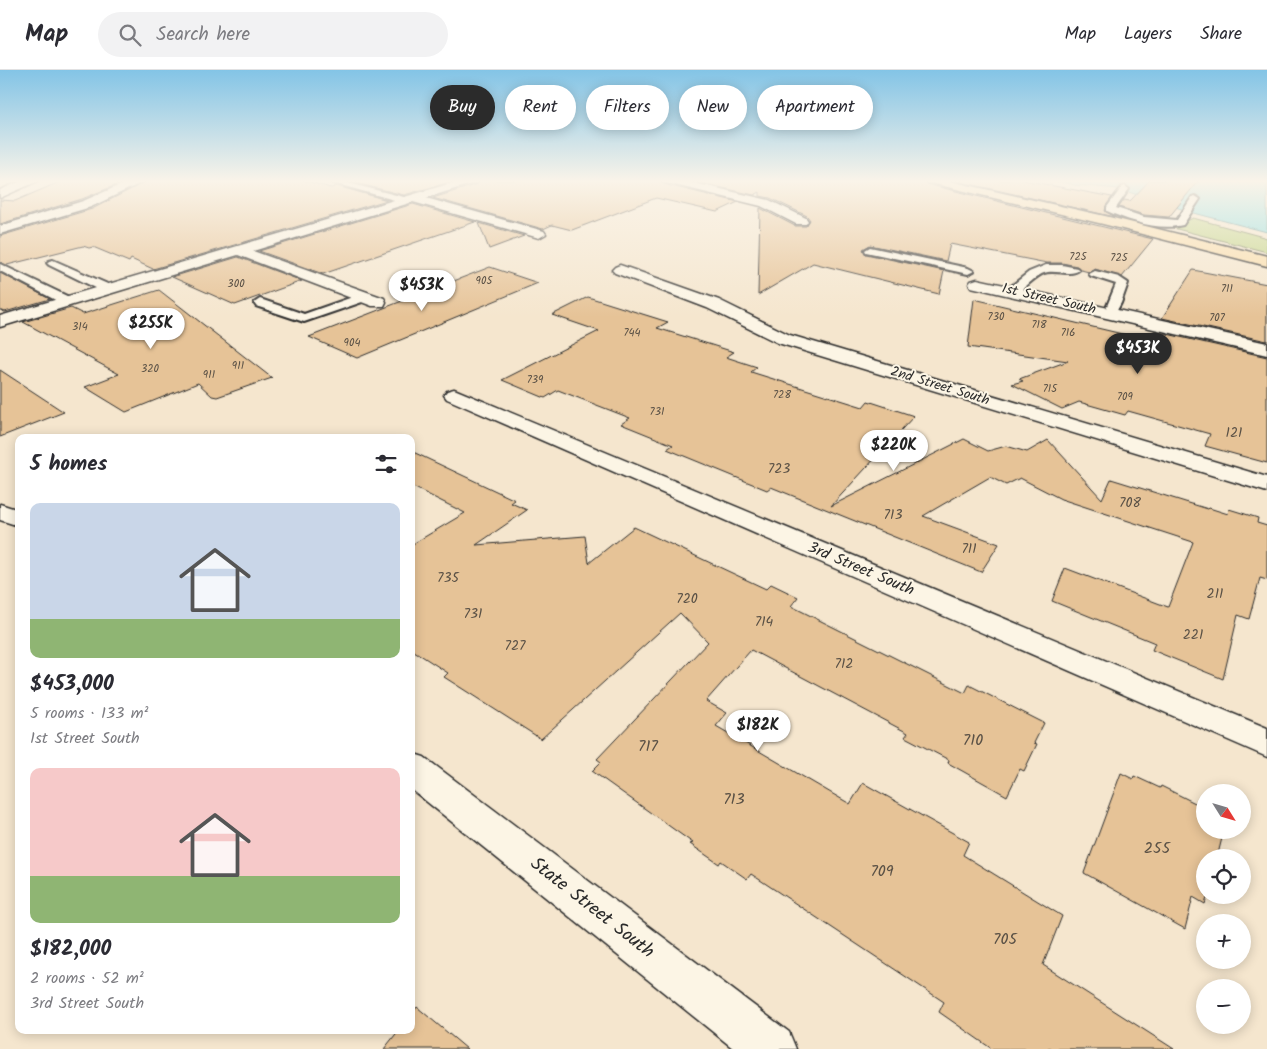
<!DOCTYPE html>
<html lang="en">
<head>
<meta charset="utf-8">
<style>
  body { margin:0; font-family:Kalam,sans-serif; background:#f2f2f3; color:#2b2b33; height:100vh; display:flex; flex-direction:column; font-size:19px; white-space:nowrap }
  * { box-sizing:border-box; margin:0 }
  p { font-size:16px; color:#7c7c81 }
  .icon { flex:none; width:28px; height:28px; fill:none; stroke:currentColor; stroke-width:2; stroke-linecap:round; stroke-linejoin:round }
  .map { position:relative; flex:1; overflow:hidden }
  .panel { position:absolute; left:15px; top:364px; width:400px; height:600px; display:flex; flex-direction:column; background:#fff; border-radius:10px; box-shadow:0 2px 12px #0003 }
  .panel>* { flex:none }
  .banner { position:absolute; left:430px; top:15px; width:475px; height:45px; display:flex; gap:10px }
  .needle { width:32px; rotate:127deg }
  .buttons { position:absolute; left:1196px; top:714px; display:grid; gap:10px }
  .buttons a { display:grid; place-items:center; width:55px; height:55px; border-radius:50%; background:#fff; box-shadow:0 2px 12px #0003; font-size:25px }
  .price { position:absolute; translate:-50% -42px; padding:0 11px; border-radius:18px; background:#fff; color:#222; font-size:16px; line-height:32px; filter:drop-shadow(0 1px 2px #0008) }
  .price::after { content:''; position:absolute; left:50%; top:30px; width:15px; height:11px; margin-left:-8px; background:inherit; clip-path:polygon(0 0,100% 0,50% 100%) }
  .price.active { background:#2b2b2b; color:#fff }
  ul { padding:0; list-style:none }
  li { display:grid; align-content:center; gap:10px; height:265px; padding:0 15px }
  li span { display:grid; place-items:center; height:155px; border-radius:10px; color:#555 }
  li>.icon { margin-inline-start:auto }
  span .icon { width:90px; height:90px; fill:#fffc; stroke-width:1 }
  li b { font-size:21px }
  h2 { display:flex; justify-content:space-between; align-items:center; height:60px; padding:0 15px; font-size:21px }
  .pill { padding:0 18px; border-radius:22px; background:#fff; box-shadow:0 2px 12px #0003; font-size:18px; line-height:45px }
  .pill.active { background:#2b2b2b; color:#fff }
  header { display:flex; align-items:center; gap:30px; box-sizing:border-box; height:70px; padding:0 25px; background:#fff; border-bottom:1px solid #e1e1e2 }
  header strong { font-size:24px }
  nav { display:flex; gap:28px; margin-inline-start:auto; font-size:18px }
  .search { width:350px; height:45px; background:#f2f2f3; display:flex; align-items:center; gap:12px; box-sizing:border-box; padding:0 18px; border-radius:28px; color:#7c7c81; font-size:19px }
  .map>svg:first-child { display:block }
  .green { fill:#c3d488; stroke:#77805a }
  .water { fill:#8cdde2; stroke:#659699 }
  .building { fill:#e6c397; stroke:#2b2b2b }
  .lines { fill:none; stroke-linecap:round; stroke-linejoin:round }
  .service-casing { stroke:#2b2b2b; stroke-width:4 }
  .minor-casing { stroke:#2b2b2b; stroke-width:3 }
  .tertiary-casing { stroke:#2b2b2b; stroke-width:3 }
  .primary-casing { stroke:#2b2b2b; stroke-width:3 }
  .service { fill:#fcf5e5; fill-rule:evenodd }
  .minor { fill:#fcf5e5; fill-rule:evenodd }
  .tertiary { fill:#fcf5e5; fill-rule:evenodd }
  .primary { fill:#faddab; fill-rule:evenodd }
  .labels { text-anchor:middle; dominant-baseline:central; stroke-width:4; stroke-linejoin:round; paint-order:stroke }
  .far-number-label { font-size:11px; fill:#5a5146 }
  .far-street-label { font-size:14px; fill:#2b2b2b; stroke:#fcf5e5 }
  .number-label { font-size:14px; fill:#5a5146 }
  .street-label { font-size:16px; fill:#2b2b2b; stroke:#fcf5e5 }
  .near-number-label { font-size:16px; fill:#5a5146 }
  .near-street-label { font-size:19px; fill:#2b2b2b; stroke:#fcf5e5 }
</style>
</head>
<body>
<header>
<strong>Map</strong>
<div class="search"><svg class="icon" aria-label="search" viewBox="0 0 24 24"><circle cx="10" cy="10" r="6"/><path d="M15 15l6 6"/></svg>Search here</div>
<nav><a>Map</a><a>Layers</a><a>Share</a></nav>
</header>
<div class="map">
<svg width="1267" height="979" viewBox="0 0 1267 979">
  <rect width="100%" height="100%" fill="#f5e6ce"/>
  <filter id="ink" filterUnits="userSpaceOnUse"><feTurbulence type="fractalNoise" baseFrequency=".02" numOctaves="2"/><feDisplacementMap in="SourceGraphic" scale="10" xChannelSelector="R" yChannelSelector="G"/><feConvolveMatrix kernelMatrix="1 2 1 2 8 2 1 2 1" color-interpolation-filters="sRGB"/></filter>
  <g filter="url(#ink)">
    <polygon class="green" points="1193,148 1267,168 1267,182 1173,158"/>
    <polygon class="water" points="1052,110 1267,110 1267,162 1194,143 1119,119 1075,115"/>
    <g class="building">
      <polygon points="64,110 128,110 82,129 0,154 0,130 15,131"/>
      <polygon points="149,110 302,110 331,118 337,116 387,130 153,199 131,189 129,192 93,177 89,178 83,176 7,195 0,192 0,166 92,139"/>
      <polygon points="360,110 457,110 404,125 352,112"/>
      <polygon points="481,110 659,110 663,114 738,132 717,142 656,128 572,160 552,155 543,159 433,128 478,114"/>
      <polygon points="688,110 923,110 927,114 1153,169 1122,207 1095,199 1089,202 1081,200 1077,196 1062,193 1047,193 950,174 946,191 870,175 863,179 866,184 944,201 939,224 813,193 758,225 760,138 795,156 806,156 810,150 807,146 770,128 760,126 760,122 754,125"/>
      <polygon points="952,110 1023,110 1112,127 1106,136 1105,141 1115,147"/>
      <polygon points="1150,110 1199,110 1169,147 1144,145 1119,137 1124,130 1130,131"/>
      <polygon points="413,134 475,152 323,204 259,181"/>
      <polygon points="479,153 524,166 489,179"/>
      <polygon points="238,187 302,211 235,235 172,207"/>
      <polygon points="490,197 538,213 357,288 309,267"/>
      <polygon points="1193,200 1267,214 1267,271 1162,248"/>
      <polygon points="0,203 50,229 5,242 0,240"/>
      <polygon points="159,220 272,308 217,327 212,326 198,313 126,342 85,317 119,304 23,252 71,238 83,244"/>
      <polygon points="588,227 668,252 657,258 734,282 726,287 757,297 751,302 863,337 868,331 914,346 831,436 964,369 988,381 1006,376 1027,382 1048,370 1102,429 1111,409 1208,439 1209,438 1228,444 1229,439 1258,448 1257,453 1267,456 1267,510 1260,508 1249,549 1238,545 1223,609 1152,580 1155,573 1052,531 1065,498 1168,537 1193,472 1061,429 1020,408 1006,415 990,407 923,446 999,474 981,502 771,417 767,420 667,379 673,375 621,354 630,348 558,320 545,328 502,310 599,261 552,245"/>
      <polygon points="974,229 1148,270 1154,261 1267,287 1267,393 1205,376 1210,364 1128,341 1125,345 1079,332 1062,339 1012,314 1023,311 1019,309 1068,291 968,277"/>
      <polygon points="0,300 64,342 0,367"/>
      <polygon points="411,381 515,430 511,433 527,440 476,475 585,466 589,493 634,457 766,519 771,514 798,527 791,536 965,623 969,615 1044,653 1034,673 1037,674 1024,701 1020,699 1007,726 948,693 949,690 905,667 908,663 751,580 706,631 727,643 716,656 850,734 863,713 969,772 963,785 1062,846 1043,895 1174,979 992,979 939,942 944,932 751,804 747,809 721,791 719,794 690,774 693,773 592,701 601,692 597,689 708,572 680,543 541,669 444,607 448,603 411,579 411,475 465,443 411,416"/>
      <polygon points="1121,703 1133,709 1134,706 1160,718 1161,716 1205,738 1205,760 1222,768 1217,788 1205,788 1205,825 1208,825 1205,834 1193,827 1185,859 1084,803"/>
      <polygon points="417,937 467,979 384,979 399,960 411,960 411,945"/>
    </g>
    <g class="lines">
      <defs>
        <g id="service">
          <polygon points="323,110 336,110 408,128 410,130 405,133"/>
          <path d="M 1125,116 L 1129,119 L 1116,138 L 1144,147 L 1177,150 L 1192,127 L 1195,126 L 1200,129 L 1183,155 C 1159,161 1129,151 1107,141 L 1107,137 L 1122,117 Z"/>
          <polygon points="870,177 968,198 974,201 968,204 866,182 865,180"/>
          <polygon points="53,190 112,216 114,219 112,222 104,222 49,195 47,193 49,191"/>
          <polygon points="0,194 71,228 73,231 71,234 63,234 0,201"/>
          <path d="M 1046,195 L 1062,195 L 1077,198 L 1079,200 C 1071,207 1055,199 1044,203 C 1032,207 1020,227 1007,224 L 1005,221 L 1029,202 Z"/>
          <polygon points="1095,201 1119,207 1128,213 1121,233 1114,246 1110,247 1104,243 1116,214 1091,206 1089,204"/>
          <polygon points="364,223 370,227 368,230 304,252 256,236 254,233 260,229 304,244"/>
        </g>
        <g id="minor">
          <polygon points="23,110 38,110 36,112 0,128 0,120"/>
          <polygon points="462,110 479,110 477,112 426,128 544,161 546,164 539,168 413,132 253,181 384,228 386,232 384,236 372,236 238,185 0,257 0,246"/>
          <polygon points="661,110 681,110 769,130 806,148 808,151 806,154 796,154 761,136 663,112"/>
          <polygon points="620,195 719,230 790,265 1267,407 1267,422 778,273 707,238 615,203 612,200 615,197"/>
          <polygon points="977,209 1267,273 1267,285 971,217 969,214 971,211"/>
          <polygon points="454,319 1267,658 1267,687 447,329 444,325 447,321"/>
        </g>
        <g id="tertiary">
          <polygon points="132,110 147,110 91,137 0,164 0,156 83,131"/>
          <polygon points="0,434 19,440 19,456 0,450"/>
          <polygon points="411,683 424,687 789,962 796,979 734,979 411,719"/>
        </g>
        <polygon id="primary" points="925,110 945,110 1105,146 1267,186 1267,196 1103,154 927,112"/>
      </defs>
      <use href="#service" class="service-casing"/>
      <use href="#minor" class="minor-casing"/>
      <use href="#tertiary" class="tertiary-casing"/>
      <use href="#primary" class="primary-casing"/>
      <use href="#service" class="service"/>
      <use href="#minor" class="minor"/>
      <use href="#tertiary" class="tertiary"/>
      <use href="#primary" class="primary"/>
    </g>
  </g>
  <linearGradient id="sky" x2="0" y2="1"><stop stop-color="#83c4e6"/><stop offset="0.45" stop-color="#faf4e9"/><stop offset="1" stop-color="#faf4e9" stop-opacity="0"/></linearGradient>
  <rect width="1267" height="247" fill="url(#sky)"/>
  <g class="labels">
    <g class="far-number-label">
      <text x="1078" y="187">725</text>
      <text x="1119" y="188">725</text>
      <text x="484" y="211">905</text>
      <text x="236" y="214">300</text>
      <text x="1227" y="219">711</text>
      <text x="996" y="247">730</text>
      <text x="1217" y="248">707</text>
      <text x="1039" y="255">718</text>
      <text x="80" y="257">314</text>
      <text x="632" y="263">744</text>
      <text x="1068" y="263">716</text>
      <text x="352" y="273">904</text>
      <text x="238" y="296">911</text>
      <text x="150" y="299">320</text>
      <text x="209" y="305">911</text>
      <text x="535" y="310">739</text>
      <text x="1050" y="319">715</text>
      <text x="782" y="325">728</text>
      <text x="1125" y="327">709</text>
      <text x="657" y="342">731</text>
    </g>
    <g class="far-street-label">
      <text transform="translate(1049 229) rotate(13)">1st Street South</text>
      <text transform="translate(940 316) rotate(17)">2nd Street South</text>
    </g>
    <g class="number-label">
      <text x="1234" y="363">121</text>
      <text x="779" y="399">723</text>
      <text x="1130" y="433">708</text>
      <text x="893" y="445">713</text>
      <text x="969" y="479">711</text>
      <text x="448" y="508">735</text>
      <text x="1215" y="524">211</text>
      <text x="687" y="529">720</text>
      <text x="473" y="544">731</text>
      <text x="764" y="552">714</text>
      <text x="1193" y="565">221</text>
      <text x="515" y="576">727</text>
      <text x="844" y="594">712</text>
    </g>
    <g class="street-label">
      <text transform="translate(861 499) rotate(23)">3rd Street South</text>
    </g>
    <g class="near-number-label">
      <text x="973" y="670">710</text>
      <text x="648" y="676">717</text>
      <text x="734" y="729">713</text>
      <text x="1157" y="778">255</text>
      <text x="882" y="801">709</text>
      <text x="1005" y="869">705</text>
    </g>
    <g class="near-street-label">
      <text transform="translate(592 838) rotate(38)">State Street South</text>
    </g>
  </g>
</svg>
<div class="buttons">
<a><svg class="needle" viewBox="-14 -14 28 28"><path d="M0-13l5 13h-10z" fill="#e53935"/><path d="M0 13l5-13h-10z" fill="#7c7c81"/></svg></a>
<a><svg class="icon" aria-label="locate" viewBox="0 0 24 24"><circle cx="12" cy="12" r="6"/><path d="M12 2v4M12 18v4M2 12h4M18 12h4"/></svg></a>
<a>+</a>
<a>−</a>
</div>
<b class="price" style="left:422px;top:242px">$453K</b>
<b class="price" style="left:151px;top:280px">$255K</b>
<b class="price active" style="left:1138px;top:305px">$453K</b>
<b class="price" style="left:894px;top:402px">$220K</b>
<b class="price" style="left:758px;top:682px">$182K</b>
<div class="banner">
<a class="pill active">Buy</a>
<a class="pill">Rent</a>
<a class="pill">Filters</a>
<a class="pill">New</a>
<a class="pill">Apartment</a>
</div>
<section class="panel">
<h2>5 homes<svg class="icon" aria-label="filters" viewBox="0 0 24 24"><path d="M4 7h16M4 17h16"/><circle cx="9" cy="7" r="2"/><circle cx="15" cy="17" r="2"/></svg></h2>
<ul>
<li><span style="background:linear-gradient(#c9d6e8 75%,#8fb573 0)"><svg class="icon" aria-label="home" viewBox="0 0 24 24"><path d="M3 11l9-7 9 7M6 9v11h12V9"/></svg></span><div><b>$453,000</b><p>5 rooms · 133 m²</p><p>1st Street South</p></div></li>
<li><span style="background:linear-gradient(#f6c9c9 70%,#8fb573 0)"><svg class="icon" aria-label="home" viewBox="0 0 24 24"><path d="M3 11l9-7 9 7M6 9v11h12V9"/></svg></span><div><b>$182,000</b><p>2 rooms · 52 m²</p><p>3rd Street South</p></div></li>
</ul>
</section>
</div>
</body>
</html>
